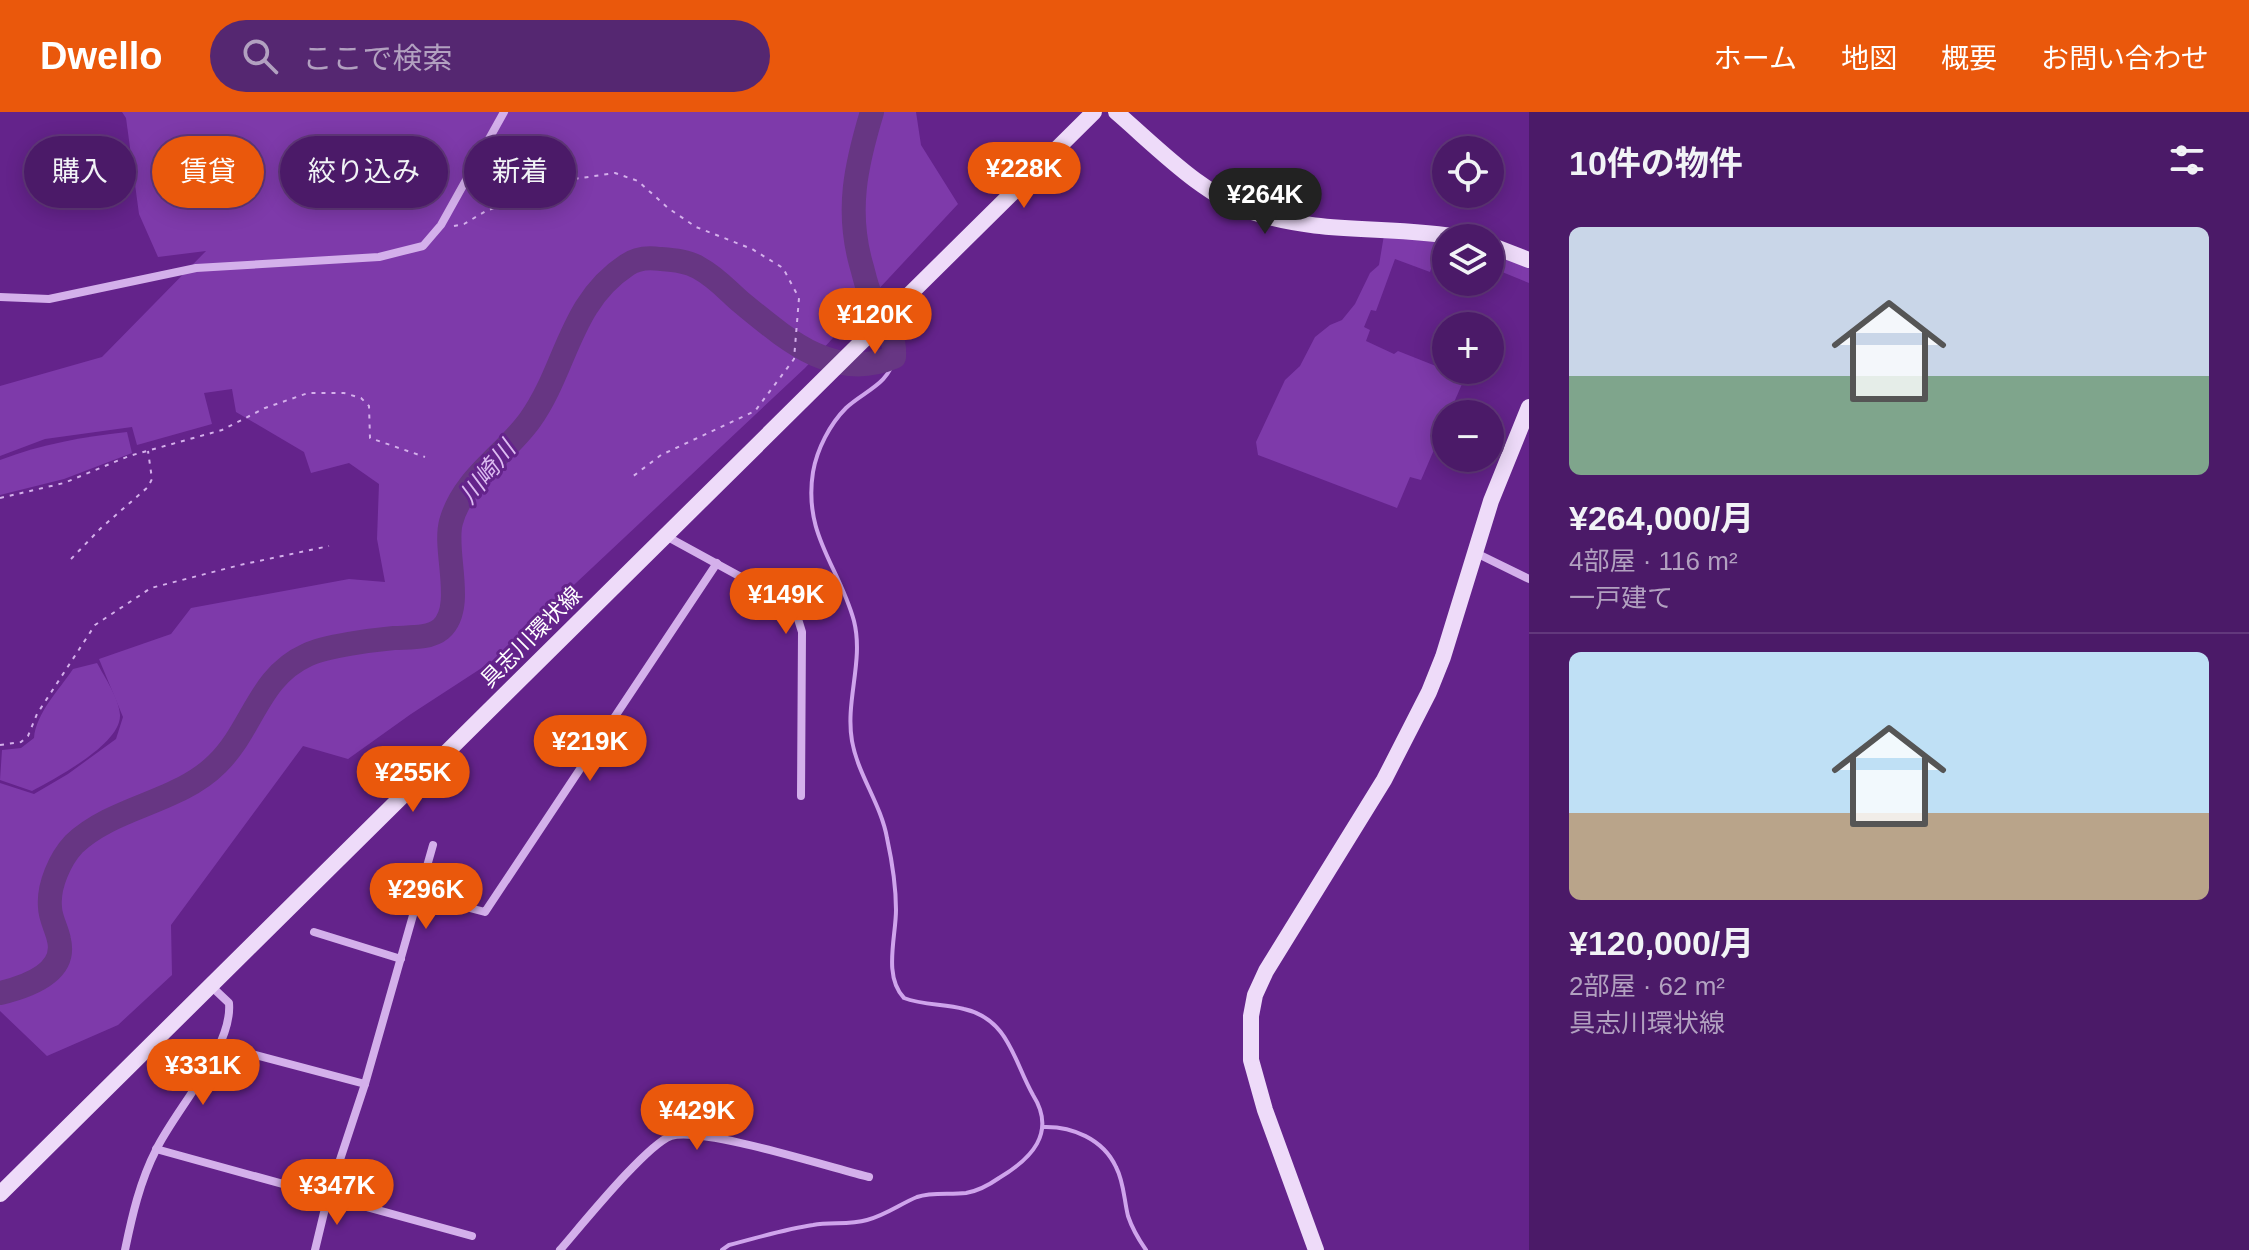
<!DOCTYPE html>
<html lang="ja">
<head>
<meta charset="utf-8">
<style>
  body { margin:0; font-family:Arial,"Noto Sans JP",sans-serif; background:#552771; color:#f1f3f6; height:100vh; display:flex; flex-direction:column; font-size:30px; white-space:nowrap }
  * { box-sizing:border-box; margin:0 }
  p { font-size:26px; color:#b2a1c0 }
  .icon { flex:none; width:44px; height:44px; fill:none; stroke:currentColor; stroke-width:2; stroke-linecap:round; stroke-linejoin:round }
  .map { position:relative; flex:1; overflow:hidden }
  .panel { display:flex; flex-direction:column; background:#4b1a68; width:720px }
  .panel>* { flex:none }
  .guide { position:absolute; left:24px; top:24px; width:760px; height:72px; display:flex; gap:16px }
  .tools { position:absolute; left:1432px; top:24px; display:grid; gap:16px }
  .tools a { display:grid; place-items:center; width:72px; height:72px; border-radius:50%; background:#4b1a68; box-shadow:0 4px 20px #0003,0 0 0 2px #62387c; font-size:40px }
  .price { position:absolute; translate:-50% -68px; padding:0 18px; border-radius:28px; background:#ea580c; color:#fff; font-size:26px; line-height:52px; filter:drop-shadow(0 2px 4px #0008) }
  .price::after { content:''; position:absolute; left:50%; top:48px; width:24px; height:18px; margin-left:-12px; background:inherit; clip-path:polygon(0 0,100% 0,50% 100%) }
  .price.active { background:#222; color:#fff }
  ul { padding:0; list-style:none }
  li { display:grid; align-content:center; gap:16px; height:424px; padding:0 40px }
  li+li { border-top:2px solid #62387c }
  li span { display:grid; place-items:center; height:248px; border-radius:12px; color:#555 }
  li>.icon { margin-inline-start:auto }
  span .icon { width:144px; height:144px; fill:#fffc; stroke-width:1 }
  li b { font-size:34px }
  h2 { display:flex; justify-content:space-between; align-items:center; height:96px; padding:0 40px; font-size:34px }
  .pill { padding:0 28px; border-radius:36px; background:#4b1a68; box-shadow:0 4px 20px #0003,0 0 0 2px #62387c; font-size:28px; line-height:72px }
  .pill.active { background:#ea580c; color:#fff }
  header { display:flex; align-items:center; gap:48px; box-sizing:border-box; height:112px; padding:0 40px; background:#ea580c; color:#fff }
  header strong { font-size:38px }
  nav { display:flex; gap:44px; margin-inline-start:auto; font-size:28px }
  .search { width:560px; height:72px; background:#552771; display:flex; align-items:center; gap:20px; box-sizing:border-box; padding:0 28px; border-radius:44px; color:#b2a1c0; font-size:30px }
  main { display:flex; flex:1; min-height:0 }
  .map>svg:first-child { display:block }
  .green { fill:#7e3aaa }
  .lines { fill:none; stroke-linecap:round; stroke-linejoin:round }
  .stream { stroke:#cfa4ec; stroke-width:4 }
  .river { stroke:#673683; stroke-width:24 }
  .path { stroke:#d4b0eb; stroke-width:2; stroke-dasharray:4 6; stroke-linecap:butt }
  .street { stroke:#d4b0eb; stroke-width:8 }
  .secondary { stroke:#eedbf9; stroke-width:16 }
  .labels { text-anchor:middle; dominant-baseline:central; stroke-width:6; stroke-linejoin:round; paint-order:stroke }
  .street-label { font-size:22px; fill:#fff; stroke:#64238b }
  .water-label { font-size:24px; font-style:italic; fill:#ddbcf2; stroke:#64238b }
</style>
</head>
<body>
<header>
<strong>Dwello</strong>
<div class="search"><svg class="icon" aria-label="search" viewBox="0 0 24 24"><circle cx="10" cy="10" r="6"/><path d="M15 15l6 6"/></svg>ここで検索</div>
<nav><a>ホーム</a><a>地図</a><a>概要</a><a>お問い合わせ</a></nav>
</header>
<main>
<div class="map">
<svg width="1529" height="1138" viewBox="0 0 1529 1138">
  <rect width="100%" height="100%" fill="#64238b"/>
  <g class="green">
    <polygon points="122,0 916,0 921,33 958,92 805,256 494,548 411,602 348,647 303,634 171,813 172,863 118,913 47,944 0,899 0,671 34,682 68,662 116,627 123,605 99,547 171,522 191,496 349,467 385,470 377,427 379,372 349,351 311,361 304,340 236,300 232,277 204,281 212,312 137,333 132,315 45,327 0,344 0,274 102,245 206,139 158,145 139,102 126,6"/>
    <polygon points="1385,117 1442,122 1430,160 1395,147 1376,199 1371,198 1364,215 1370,218 1366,229 1394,242 1398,239 1451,260 1451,266 1462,272 1449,302 1446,302 1446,310 1421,368 1410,365 1397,396 1258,343 1256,330 1285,268 1300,254 1315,225 1330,213 1342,208 1355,192 1370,161 1379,153"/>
    <polygon points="1490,133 1529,148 1529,171 1490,155"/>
    <path d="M 127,320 L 132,341 L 64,367 L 0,383 L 0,348 C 42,332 82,325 127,320 Z"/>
    <path d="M 97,551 C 105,566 119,586 120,603 C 121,632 56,666 32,679 L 0,668 L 2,638 L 21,636 L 34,626 C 36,601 59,578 73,557 Z"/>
  </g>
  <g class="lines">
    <g class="stream">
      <path d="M 1043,1015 C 1072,1014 1103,1027 1116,1055 C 1124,1070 1124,1088 1128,1104 C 1132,1116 1139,1128 1146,1138"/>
      <path d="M 722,1138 L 729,1133 C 757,1126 785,1117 813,1113 C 831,1110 850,1113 867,1108 C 886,1103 900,1092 917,1085 C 932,1080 950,1083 966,1081 C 978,1079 989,1073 999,1066 C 1031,1047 1057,1021 1033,983 C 1014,950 1009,907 964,897 C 944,892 922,893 904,886 C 883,864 896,825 896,798 C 896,774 892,749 887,726 C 881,692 858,663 852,629 C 845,589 864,549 854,509 C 839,454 803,423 813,360 C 817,337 830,312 846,296 C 864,279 890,272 894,245"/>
    </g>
    <path class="river" d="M 0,881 C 25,875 67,862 59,828 C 57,817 50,806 50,795 C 48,774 60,747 74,732 C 114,694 178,691 217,652 C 253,617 258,565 307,543 C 325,534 373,528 394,526 C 409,525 429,527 441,517 C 466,495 443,439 451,410 C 463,366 505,343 530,308 C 567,256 569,191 627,153 C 637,146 647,145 660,147 C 673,148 688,149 699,156 C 716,165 728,179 742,191 C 786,227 834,270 894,245 C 896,220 880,203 870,182 C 866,173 864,162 861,152 C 846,98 856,53 872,0"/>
    <g class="path">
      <polyline points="454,114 464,112 486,99 538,79 574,67 615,61 638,69 668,96 696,115 752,137 783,156 799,186 794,247 755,299 661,343 632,365"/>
      <polyline points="0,386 64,371 129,344 222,318 265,296 308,281 344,281 361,286 369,294 370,326 425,345"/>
      <polyline points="71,447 101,416 148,375 152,367 148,339"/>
      <polyline points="0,633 21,630 28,624 37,602 95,513 151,476 240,453 329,434"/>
    </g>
    <g class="street">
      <polyline points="0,185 49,187 196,156 379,145 423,134 441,113 504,0"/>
      <polyline points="666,424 794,494 802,520 801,684"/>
      <polyline points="1474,440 1529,467"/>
      <polyline points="420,783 485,800 717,451"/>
      <polyline points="314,820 401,847"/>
      <polyline points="218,933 365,972"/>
      <polyline points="156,1037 472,1124"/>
      <path d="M 125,1138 C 132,1104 140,1069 156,1038 C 175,998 233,936 229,891 L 211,874"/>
      <polyline points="315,1138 328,1084 365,972 433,733"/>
      <path d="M 560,1138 C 581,1114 646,1033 671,1024 C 701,1014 832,1056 869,1065"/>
    </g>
    <g class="secondary">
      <path d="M 1116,0 C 1158,36 1202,83 1255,101 C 1322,123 1395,113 1464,126"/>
      <polyline points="1490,133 1529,148"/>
      <polyline points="0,1082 1094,0"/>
      <polyline points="1316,1138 1265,998 1251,948 1251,904 1255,883 1266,859 1384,668 1429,580 1443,545 1491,389 1529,295"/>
    </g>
  </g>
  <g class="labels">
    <g class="street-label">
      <text transform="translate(531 525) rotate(-45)">具志川環状線</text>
    </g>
    <g class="water-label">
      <text transform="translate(487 360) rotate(-51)">川崎川</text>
    </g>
  </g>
</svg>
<div class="tools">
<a><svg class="icon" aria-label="locate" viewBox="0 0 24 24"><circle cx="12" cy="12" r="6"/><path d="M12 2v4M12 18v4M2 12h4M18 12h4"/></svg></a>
<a><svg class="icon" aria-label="layers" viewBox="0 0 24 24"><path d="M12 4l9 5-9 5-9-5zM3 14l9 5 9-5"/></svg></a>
<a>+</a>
<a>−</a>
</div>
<b class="price" style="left:1024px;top:98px">¥228K</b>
<b class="price active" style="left:1265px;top:124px">¥264K</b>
<b class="price" style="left:875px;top:244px">¥120K</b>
<b class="price" style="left:786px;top:524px">¥149K</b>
<b class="price" style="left:590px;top:671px">¥219K</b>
<b class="price" style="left:413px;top:702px">¥255K</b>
<b class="price" style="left:426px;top:819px">¥296K</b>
<b class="price" style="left:203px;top:995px">¥331K</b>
<b class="price" style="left:697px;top:1040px">¥429K</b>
<b class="price" style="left:337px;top:1115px">¥347K</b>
<div class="guide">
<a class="pill">購入</a>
<a class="pill active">賃貸</a>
<a class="pill">絞り込み</a>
<a class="pill">新着</a>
</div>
</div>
<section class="panel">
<h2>10件の物件<svg class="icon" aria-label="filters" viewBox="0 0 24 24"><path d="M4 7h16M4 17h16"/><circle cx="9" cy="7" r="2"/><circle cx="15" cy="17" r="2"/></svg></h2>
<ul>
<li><span style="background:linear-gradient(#c9d6e8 60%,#7fa58c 0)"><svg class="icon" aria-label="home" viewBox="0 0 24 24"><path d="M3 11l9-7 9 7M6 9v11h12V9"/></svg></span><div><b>¥264,000/月</b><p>4部屋 · 116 m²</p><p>一戸建て</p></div></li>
<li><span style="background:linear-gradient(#bfe0f5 65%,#b9a48a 0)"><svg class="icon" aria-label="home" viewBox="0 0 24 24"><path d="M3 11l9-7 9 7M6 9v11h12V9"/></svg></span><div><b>¥120,000/月</b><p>2部屋 · 62 m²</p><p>具志川環状線</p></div></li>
</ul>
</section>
</main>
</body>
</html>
